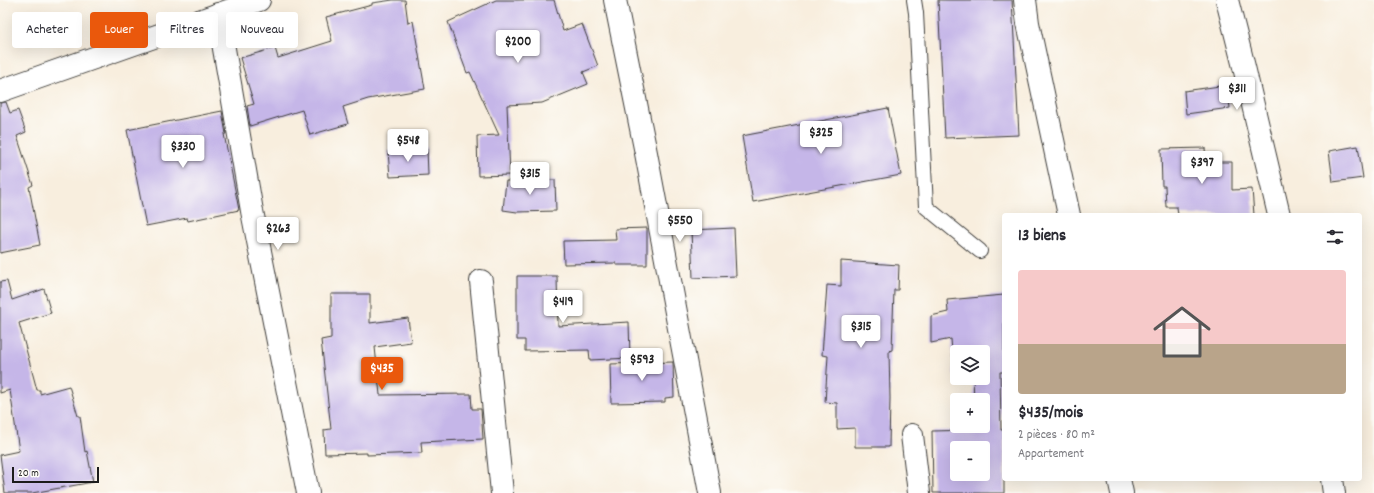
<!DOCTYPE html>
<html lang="fr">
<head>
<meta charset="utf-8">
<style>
  body { margin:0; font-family:Dekko,sans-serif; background:#f2f2f3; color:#2b2b33; height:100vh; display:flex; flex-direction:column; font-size:15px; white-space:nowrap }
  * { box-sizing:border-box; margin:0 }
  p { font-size:13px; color:#7c7c81 }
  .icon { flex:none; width:22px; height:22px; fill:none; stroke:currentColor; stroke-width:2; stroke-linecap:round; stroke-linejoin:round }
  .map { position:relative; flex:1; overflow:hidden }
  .details { position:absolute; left:1002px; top:213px; width:360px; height:268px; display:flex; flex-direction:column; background:#fff; border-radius:4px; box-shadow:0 4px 16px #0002 }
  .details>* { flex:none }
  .top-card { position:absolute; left:12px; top:12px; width:380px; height:36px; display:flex; gap:8px }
  .buttons { position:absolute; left:950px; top:345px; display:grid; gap:8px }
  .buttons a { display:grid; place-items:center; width:40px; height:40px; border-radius:4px; background:#fff; box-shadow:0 4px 16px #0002; font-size:20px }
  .scale { position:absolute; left:12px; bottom:10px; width:87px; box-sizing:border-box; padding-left:4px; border:2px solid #1c1c1c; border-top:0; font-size:11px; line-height:14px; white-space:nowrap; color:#1c1c1c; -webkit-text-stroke:3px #fdfcf7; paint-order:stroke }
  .price { position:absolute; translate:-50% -34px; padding:0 9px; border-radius:4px; background:#fff; color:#222; font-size:13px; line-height:26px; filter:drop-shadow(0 1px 2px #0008) }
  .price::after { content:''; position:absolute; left:50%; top:24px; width:12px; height:9px; margin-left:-6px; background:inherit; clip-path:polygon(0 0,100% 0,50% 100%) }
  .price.on { background:#ea580c; color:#fff }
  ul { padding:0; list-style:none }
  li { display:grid; align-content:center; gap:8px; height:212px; padding:0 16px }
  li+li { border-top:1px solid #e1e1e2 }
  li span { display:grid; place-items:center; height:124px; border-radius:4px; color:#555 }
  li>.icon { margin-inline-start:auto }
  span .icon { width:72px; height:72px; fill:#fffc; stroke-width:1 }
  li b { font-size:17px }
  h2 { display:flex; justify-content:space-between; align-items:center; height:48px; padding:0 16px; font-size:17px }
  .chip { padding:0 14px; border-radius:4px; background:#fff; box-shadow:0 4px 16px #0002; font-size:14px; line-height:36px }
  .chip.on { background:#ea580c; color:#fff }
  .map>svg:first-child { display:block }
  .building { fill:#c5b6e8; fill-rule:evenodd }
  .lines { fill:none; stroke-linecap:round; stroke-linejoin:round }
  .service-casing { stroke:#3d3c39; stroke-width:16 }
  .minor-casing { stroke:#3d3c39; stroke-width:24 }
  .tertiary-casing { stroke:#3d3c39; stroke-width:24 }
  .service { stroke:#fff; stroke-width:14 }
  .minor { stroke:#fff; stroke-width:22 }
  .tertiary { stroke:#fff; stroke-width:22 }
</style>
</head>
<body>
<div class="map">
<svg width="1374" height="493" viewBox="0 0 1374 493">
  <rect width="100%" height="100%" fill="#fdfcf7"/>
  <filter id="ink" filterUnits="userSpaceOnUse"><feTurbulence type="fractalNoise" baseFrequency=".025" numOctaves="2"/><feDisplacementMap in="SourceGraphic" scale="8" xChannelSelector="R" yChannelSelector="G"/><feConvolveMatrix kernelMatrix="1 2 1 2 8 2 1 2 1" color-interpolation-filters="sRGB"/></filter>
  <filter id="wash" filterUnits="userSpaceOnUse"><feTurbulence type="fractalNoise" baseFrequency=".012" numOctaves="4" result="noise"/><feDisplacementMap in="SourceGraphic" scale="16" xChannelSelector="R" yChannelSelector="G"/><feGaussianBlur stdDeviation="0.9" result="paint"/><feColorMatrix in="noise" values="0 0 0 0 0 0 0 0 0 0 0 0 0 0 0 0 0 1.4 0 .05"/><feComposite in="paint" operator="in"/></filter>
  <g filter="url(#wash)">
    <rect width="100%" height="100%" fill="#f8eede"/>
    <g id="blocks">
      <g class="building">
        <polygon points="393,0 405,0 408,23 413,21 425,89 368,99 343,107 348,124 310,135 302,110 250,126 247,106 254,104 240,58 275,48 278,58 332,41 326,17 372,5 372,3"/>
        <polygon points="496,0 554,0 563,31 582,24 598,66 583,72 588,84 542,103 507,105 510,175 478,176 477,136 499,135 470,72 467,73 448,22"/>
        <polygon points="938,0 1012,0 1019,135 945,138"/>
        <polygon points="1227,85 1230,108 1186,114 1184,91"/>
        <polygon points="6,102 10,113 18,110 26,132 17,136 33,185 29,187 40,245 0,253 0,103"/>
        <polygon points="888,108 901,175 753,202 742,136"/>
        <polygon points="222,111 226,134 224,134 239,210 188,221 187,218 146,226 127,130"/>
        <polygon points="1358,146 1363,178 1333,182 1329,151"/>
        <polygon points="427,148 428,175 390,177 388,151"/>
        <polygon points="1205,148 1206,162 1232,162 1232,190 1252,189 1254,215 1178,215 1177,207 1166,207 1165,186 1162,186 1161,149"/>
        <polygon points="555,180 556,211 517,212 503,210 506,181"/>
        <polygon points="647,228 647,265 616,265 616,263 564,264 563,241 616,240 615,229"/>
        <polygon points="734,228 736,276 693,278 691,230"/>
        <polygon points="841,261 899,265 898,290 894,290 892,350 889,351 890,398 889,447 855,447 855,428 837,429 837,403 825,402 828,356 822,355 827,285 841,286"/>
        <polygon points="517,276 557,276 558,326 629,322 630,358 590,360 589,350 525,351 525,340 517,340"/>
        <polygon points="7,281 12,300 44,289 51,313 19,323 37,390 40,390 40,394 69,386 78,416 80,416 85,452 87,451 93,482 32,493 5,493 0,455 19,451 10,390 0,393 0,282"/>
        <polygon points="331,294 370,294 370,323 408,318 411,342 375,347 380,395 471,394 472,409 481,409 483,439 421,442 422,453 367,455 367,453 325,454 324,430 331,429 321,340 331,338"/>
        <path d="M 1004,295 L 1004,372 L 1000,372 L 1001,430 L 1004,430 L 1004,493 L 933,493 L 932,431 L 974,430 L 974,426 L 983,426 L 983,400 L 974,400 L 973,378 L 983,378 L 983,352 L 957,352 L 957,376 L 954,376 L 951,339 L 931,343 L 931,316 L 948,312 L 947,300 ZM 957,448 L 983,448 L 983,474 L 957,474 Z"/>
        <polygon points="673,362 674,397 665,398 665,402 611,403 610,364"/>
      </g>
    </g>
  </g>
  <g filter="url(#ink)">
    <use href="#blocks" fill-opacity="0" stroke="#3d3c39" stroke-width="1"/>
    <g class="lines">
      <defs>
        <polyline id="service" points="914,0 916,13 926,207 980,251"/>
        <g id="minor">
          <polyline points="615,0 646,153 710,493"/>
          <polyline points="1025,0 1028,23 1069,215"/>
          <polyline points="1227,0 1244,67 1279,215"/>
          <polyline points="218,14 252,211 308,493"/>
          <polyline points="481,281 502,493"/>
          <polyline points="912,435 919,493"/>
          <polyline points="1119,479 1122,493"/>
          <polyline points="1332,479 1334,493"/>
        </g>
        <polyline id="tertiary" points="0,91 259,0"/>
      </defs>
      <use href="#service" class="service-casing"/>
      <use href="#minor" class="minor-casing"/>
      <use href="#tertiary" class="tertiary-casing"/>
      <use href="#service" class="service"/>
      <use href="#minor" class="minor"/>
      <use href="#tertiary" class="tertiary"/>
    </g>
  </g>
</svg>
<div class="buttons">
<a><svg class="icon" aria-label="layers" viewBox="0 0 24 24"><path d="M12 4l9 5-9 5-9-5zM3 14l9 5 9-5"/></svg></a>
<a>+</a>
<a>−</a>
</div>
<div class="scale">20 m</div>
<b class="price" style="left:518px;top:64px">$200</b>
<b class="price" style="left:1237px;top:111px">$311</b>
<b class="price" style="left:821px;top:155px">$325</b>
<b class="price" style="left:408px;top:163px">$548</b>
<b class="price" style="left:183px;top:169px">$330</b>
<b class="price" style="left:1202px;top:185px">$397</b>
<b class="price" style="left:530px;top:196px">$315</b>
<b class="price" style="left:680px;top:243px">$550</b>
<b class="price" style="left:278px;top:251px">$263</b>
<b class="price" style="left:563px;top:324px">$419</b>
<b class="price" style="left:861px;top:349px">$315</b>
<b class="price" style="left:642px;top:382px">$593</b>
<b class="price on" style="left:382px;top:391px">$435</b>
<div class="top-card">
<a class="chip">Acheter</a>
<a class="chip on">Louer</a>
<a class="chip">Filtres</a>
<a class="chip">Nouveau</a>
</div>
<section class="details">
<h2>13 biens<svg class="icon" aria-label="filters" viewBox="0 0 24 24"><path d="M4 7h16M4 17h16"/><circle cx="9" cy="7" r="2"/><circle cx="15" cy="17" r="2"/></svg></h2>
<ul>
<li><span style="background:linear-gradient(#f6c9c9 60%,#b9a48a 0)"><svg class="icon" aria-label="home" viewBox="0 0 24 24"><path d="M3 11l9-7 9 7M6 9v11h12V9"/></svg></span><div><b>$435/mois</b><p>2 pièces · 80 m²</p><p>Appartement</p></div></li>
</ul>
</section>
</div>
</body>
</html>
